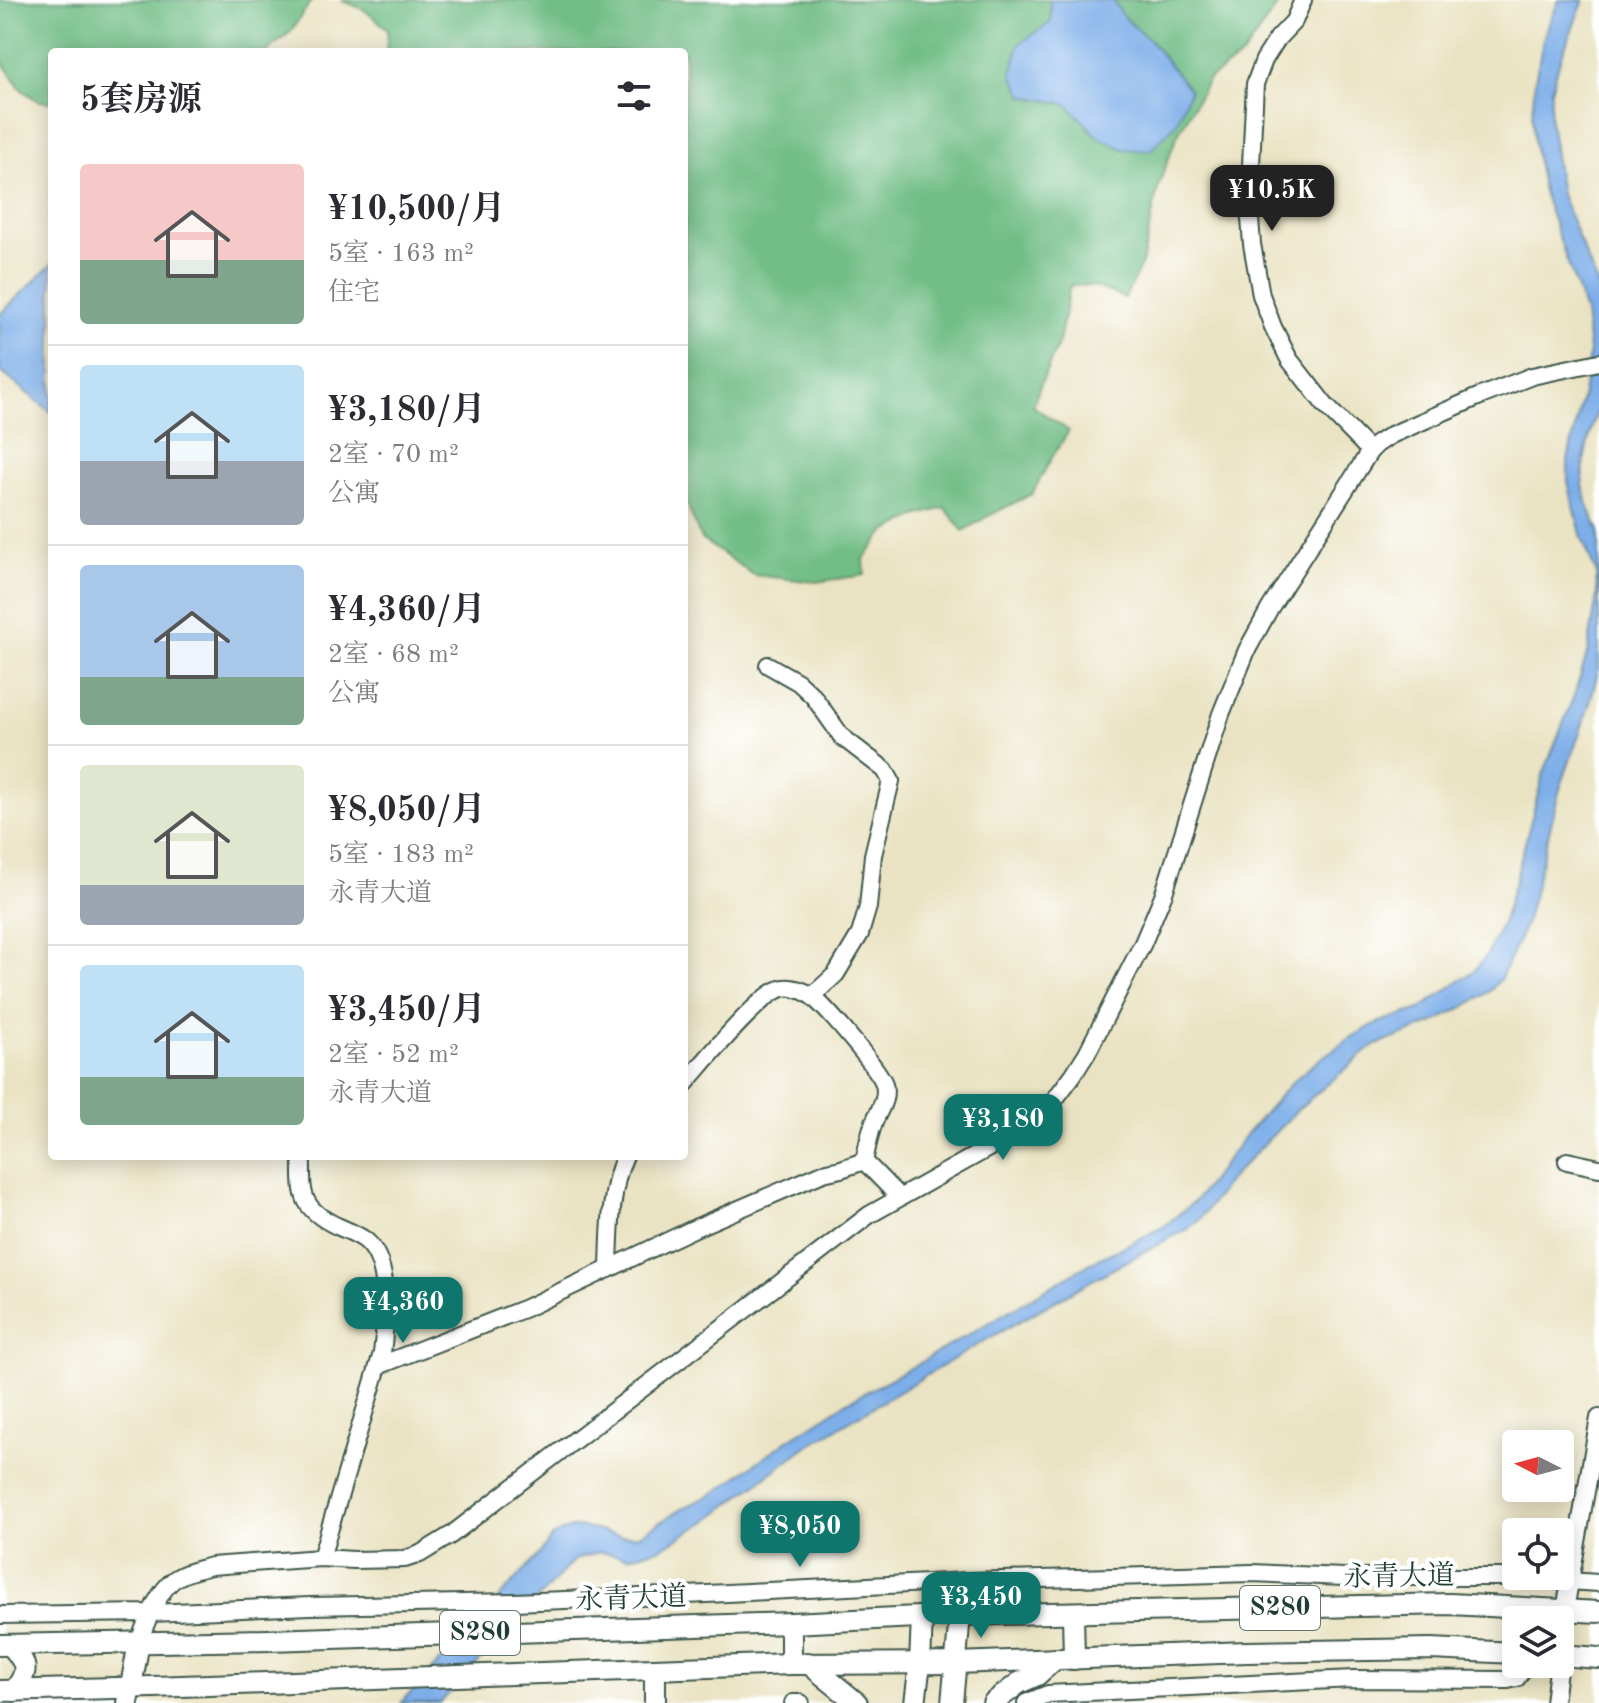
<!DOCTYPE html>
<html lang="zh">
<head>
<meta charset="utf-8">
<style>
  body { margin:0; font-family:"Old Standard TT","Noto Serif SC",serif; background:#f7f7f7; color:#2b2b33; height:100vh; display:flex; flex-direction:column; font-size:30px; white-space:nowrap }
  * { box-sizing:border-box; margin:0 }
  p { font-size:26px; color:#7c7c81 }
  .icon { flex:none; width:44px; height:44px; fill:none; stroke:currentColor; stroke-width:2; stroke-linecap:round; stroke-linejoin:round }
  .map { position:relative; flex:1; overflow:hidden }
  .sheet { position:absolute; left:48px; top:48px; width:640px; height:1112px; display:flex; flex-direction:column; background:#fff; border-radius:8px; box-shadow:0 4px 20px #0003 }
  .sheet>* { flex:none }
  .needle { width:52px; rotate:276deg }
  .fabs { position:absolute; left:1502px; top:1430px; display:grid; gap:16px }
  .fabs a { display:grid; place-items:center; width:72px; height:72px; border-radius:8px; background:#fff; box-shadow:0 4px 20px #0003; font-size:40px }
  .price { position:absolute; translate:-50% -68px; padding:0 18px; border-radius:16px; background:#0f766e; color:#fff; font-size:26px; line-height:52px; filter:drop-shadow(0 2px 4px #0008) }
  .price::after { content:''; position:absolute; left:50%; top:48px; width:24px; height:18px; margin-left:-12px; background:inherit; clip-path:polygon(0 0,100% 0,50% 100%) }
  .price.on { background:#222; color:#fff }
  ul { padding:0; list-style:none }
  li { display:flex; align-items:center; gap:24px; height:200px; padding:0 32px }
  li+li { border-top:2px solid #e1e1e2 }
  li span { display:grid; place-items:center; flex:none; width:224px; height:160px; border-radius:8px; color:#555 }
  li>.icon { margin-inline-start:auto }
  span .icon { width:96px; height:96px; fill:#fffc; stroke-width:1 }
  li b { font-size:34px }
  h2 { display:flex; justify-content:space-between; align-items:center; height:96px; padding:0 32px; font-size:34px }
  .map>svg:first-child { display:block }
  .forest { fill:#72be86; stroke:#487e5d; stroke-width:2 }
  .water { fill:#7daee9; stroke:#4e768e; stroke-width:2 }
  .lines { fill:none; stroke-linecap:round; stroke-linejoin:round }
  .minor-casing { stroke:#3d5649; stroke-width:20 }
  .major-casing { stroke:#3d5649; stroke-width:24 }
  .minor { stroke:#fff; stroke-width:16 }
  .major { stroke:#fff; stroke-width:20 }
  .labels { text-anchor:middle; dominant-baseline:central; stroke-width:8; stroke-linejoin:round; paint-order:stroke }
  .shield { fill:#fff; stroke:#627771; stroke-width:2 }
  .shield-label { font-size:26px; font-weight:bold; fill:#1f3d34 }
  .street-label { font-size:28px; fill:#1f3d34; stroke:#fff }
</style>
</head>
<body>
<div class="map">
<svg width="1599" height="1703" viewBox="0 0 1599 1703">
  <rect width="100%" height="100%" fill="#fff"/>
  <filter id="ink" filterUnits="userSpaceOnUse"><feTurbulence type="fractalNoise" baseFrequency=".0125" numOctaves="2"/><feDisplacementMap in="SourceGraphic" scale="16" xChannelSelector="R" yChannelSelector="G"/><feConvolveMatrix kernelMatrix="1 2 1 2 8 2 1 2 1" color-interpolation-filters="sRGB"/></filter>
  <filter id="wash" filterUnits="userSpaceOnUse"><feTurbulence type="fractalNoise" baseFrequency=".006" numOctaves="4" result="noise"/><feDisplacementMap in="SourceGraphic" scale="32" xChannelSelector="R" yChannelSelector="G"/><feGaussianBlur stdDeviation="1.8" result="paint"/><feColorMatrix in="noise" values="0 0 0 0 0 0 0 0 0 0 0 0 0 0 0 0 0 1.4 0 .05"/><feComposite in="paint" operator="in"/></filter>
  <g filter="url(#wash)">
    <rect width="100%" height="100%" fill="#eae3c3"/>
    <g class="forest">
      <polygon points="0,0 312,0 290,32 267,52 52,52 52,102 38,101 21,89 0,59"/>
      <polygon points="341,0 1050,0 1051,22 1024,96 1067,104 1098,137 1189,90 1152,43 1122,15 1113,0 1281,0 1242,56 1209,79 1177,136 1159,184 1142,263 1125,298 1093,286 1070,285 1059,342 1040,386 1033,406 1069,431 1051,459 1032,494 992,514 963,531 945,508 919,515 885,532 864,559 865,575 816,582 754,575 701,539 687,504 684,487 684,52 386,52 388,29 363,9"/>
    </g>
    <g class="water">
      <polygon points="1050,0 1113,0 1122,15 1152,43 1190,90 1176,124 1150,151 1123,149 1098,137 1067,104 1024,96 1012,75 1019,44 1051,22"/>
      <polygon points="1559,0 1584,0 1561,57 1551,90 1550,121 1561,195 1599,288 1599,406 1590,433 1584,461 1583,485 1588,506 1599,531 1599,668 1589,706 1559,792 1527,920 1501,978 1490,991 1466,1006 1431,1024 1372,1047 1298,1109 1233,1176 1199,1220 1187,1229 1094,1279 986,1340 804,1448 707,1521 661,1548 628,1557 600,1552 574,1560 440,1703 401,1703 537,1557 552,1537 562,1531 572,1528 581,1527 621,1536 639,1535 683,1508 713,1494 788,1440 847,1402 918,1364 1091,1263 1163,1227 1196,1200 1246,1135 1268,1109 1293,1081 1321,1058 1352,1037 1377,1023 1420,1009 1475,970 1486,957 1503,921 1515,881 1543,775 1575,693 1588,651 1597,595 1596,573 1582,538 1568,482 1568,460 1586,379 1589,351 1585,312 1543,192 1535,150 1532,117 1535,80 1544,36"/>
      <polygon points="52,264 52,413 0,371 0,314"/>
    </g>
  </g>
  <g filter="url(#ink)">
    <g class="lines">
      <defs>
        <g id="minor">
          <polyline points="1303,0 1294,21 1278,38 1264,60 1255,84 1249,206 1252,244 1261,295 1273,327 1289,359 1325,405 1370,451"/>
          <polyline points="768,665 798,682 813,696 842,737 885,770 891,781 873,855 868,907 860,934 836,974 812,996"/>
          <path d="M 684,1085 C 702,1065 758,996 780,989 C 789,985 807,991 814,998 C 827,1009 880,1070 884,1084 C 888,1101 878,1110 873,1125 C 869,1136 867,1149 864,1161"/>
          <path d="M 302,1156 C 302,1193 299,1208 337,1226 C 346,1230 357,1234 365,1240 C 392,1262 386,1322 382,1353 L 321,1558"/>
          <polyline points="1567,1161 1599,1168"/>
          <path d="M 609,1269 C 610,1234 610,1187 625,1156"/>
          <polyline points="378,1366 526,1308 695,1228 823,1173 841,1169 864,1161 899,1197"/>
          <polyline points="0,1615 151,1613 310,1606 514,1602 666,1596 968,1581 1252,1573 1344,1577 1501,1577 1599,1583"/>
          <path d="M 139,1642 C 146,1622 160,1585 180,1576 C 189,1571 201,1569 211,1566 L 321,1558 L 354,1560 L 405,1559 L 420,1554 L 451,1535 L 869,1215 L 1010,1136 L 1033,1121 L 1055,1099 L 1073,1075 L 1087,1053 L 1143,943 L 1164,893 L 1221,714 L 1247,650 L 1270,608 L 1370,451 L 1377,444 L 1391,435 L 1478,397 L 1532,376 L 1599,362"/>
          <polyline points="793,1703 801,1703"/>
          <polyline points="1026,1703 1048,1694 1312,1681 1354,1679 1508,1680 1517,1678 1526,1664"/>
          <polyline points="1554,1703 1565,1610 1599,1418"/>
        </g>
        <g id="major">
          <polyline points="1073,1613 1074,1659"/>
          <polyline points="791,1623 791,1664"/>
          <polyline points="0,1645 270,1640 791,1623 960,1615 1450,1604 1599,1612"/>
          <path d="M 11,1645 C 27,1665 30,1669 14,1691"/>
          <polyline points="1560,1655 1599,1658"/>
          <polyline points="808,1663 857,1703"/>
          <polyline points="0,1691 153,1687 791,1664 957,1663 1247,1652 1431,1649 1516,1653"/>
          <polyline points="128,1703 139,1642"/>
          <polyline points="655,1703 655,1669"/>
          <polyline points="915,1703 920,1663 922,1618"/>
          <polyline points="952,1703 960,1615"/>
          <polyline points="993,1703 1019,1683 1037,1675 1055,1659"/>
        </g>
      </defs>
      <use href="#minor" class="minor-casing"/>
      <use href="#major" class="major-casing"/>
      <use href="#minor" class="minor"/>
      <use href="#major" class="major"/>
    </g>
  </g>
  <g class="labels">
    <g class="shield">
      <rect x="1240" y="1586" width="80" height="44" rx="6"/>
      <rect x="440" y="1611" width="80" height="44" rx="6"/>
    </g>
    <g class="shield-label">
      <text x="1280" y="1608">S280</text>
      <text x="480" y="1633">S280</text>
    </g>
    <g class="street-label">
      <text transform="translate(1399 1578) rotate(-1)">永青大道</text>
      <text transform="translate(631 1600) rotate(-2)">永青大道</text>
    </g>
  </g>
</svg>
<div class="fabs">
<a><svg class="needle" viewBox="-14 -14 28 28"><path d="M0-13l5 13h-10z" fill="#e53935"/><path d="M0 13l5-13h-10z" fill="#7c7c81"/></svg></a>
<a><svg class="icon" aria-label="locate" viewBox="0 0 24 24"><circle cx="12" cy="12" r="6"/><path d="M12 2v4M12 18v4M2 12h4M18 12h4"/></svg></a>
<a><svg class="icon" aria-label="layers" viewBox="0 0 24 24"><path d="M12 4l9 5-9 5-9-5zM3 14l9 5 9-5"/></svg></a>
</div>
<b class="price on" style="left:1272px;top:233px">¥10.5K</b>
<b class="price" style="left:1003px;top:1162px">¥3,180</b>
<b class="price" style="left:403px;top:1345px">¥4,360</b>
<b class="price" style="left:800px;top:1569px">¥8,050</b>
<b class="price" style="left:981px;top:1640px">¥3,450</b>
<section class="sheet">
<h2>5套房源<svg class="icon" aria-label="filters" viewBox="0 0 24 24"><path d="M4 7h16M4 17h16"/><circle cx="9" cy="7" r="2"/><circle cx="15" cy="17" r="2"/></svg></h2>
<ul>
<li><span style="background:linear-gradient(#f6c9c9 60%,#7fa58c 0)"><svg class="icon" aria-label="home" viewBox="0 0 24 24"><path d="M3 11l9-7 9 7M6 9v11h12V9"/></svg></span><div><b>¥10,500/月</b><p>5室 · 163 m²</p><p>住宅</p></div></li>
<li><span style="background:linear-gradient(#bfe0f5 60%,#9aa5b1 0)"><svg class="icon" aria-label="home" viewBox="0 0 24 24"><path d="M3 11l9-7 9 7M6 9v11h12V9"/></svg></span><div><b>¥3,180/月</b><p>2室 · 70 m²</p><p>公寓</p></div></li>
<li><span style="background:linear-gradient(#a9c7e8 70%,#7fa58c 0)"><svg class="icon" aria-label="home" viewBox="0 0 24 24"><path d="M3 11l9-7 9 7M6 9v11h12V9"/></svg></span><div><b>¥4,360/月</b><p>2室 · 68 m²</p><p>公寓</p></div></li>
<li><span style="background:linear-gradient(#dfe7d0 75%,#9aa5b1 0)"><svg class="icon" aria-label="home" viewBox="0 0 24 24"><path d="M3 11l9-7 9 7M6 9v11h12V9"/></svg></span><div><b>¥8,050/月</b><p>5室 · 183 m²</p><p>永青大道</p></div></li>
<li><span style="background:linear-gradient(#bfe0f5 70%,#7fa58c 0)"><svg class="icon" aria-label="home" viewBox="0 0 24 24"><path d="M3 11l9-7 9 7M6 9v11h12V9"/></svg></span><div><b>¥3,450/月</b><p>2室 · 52 m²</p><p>永青大道</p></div></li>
</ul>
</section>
</div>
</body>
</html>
